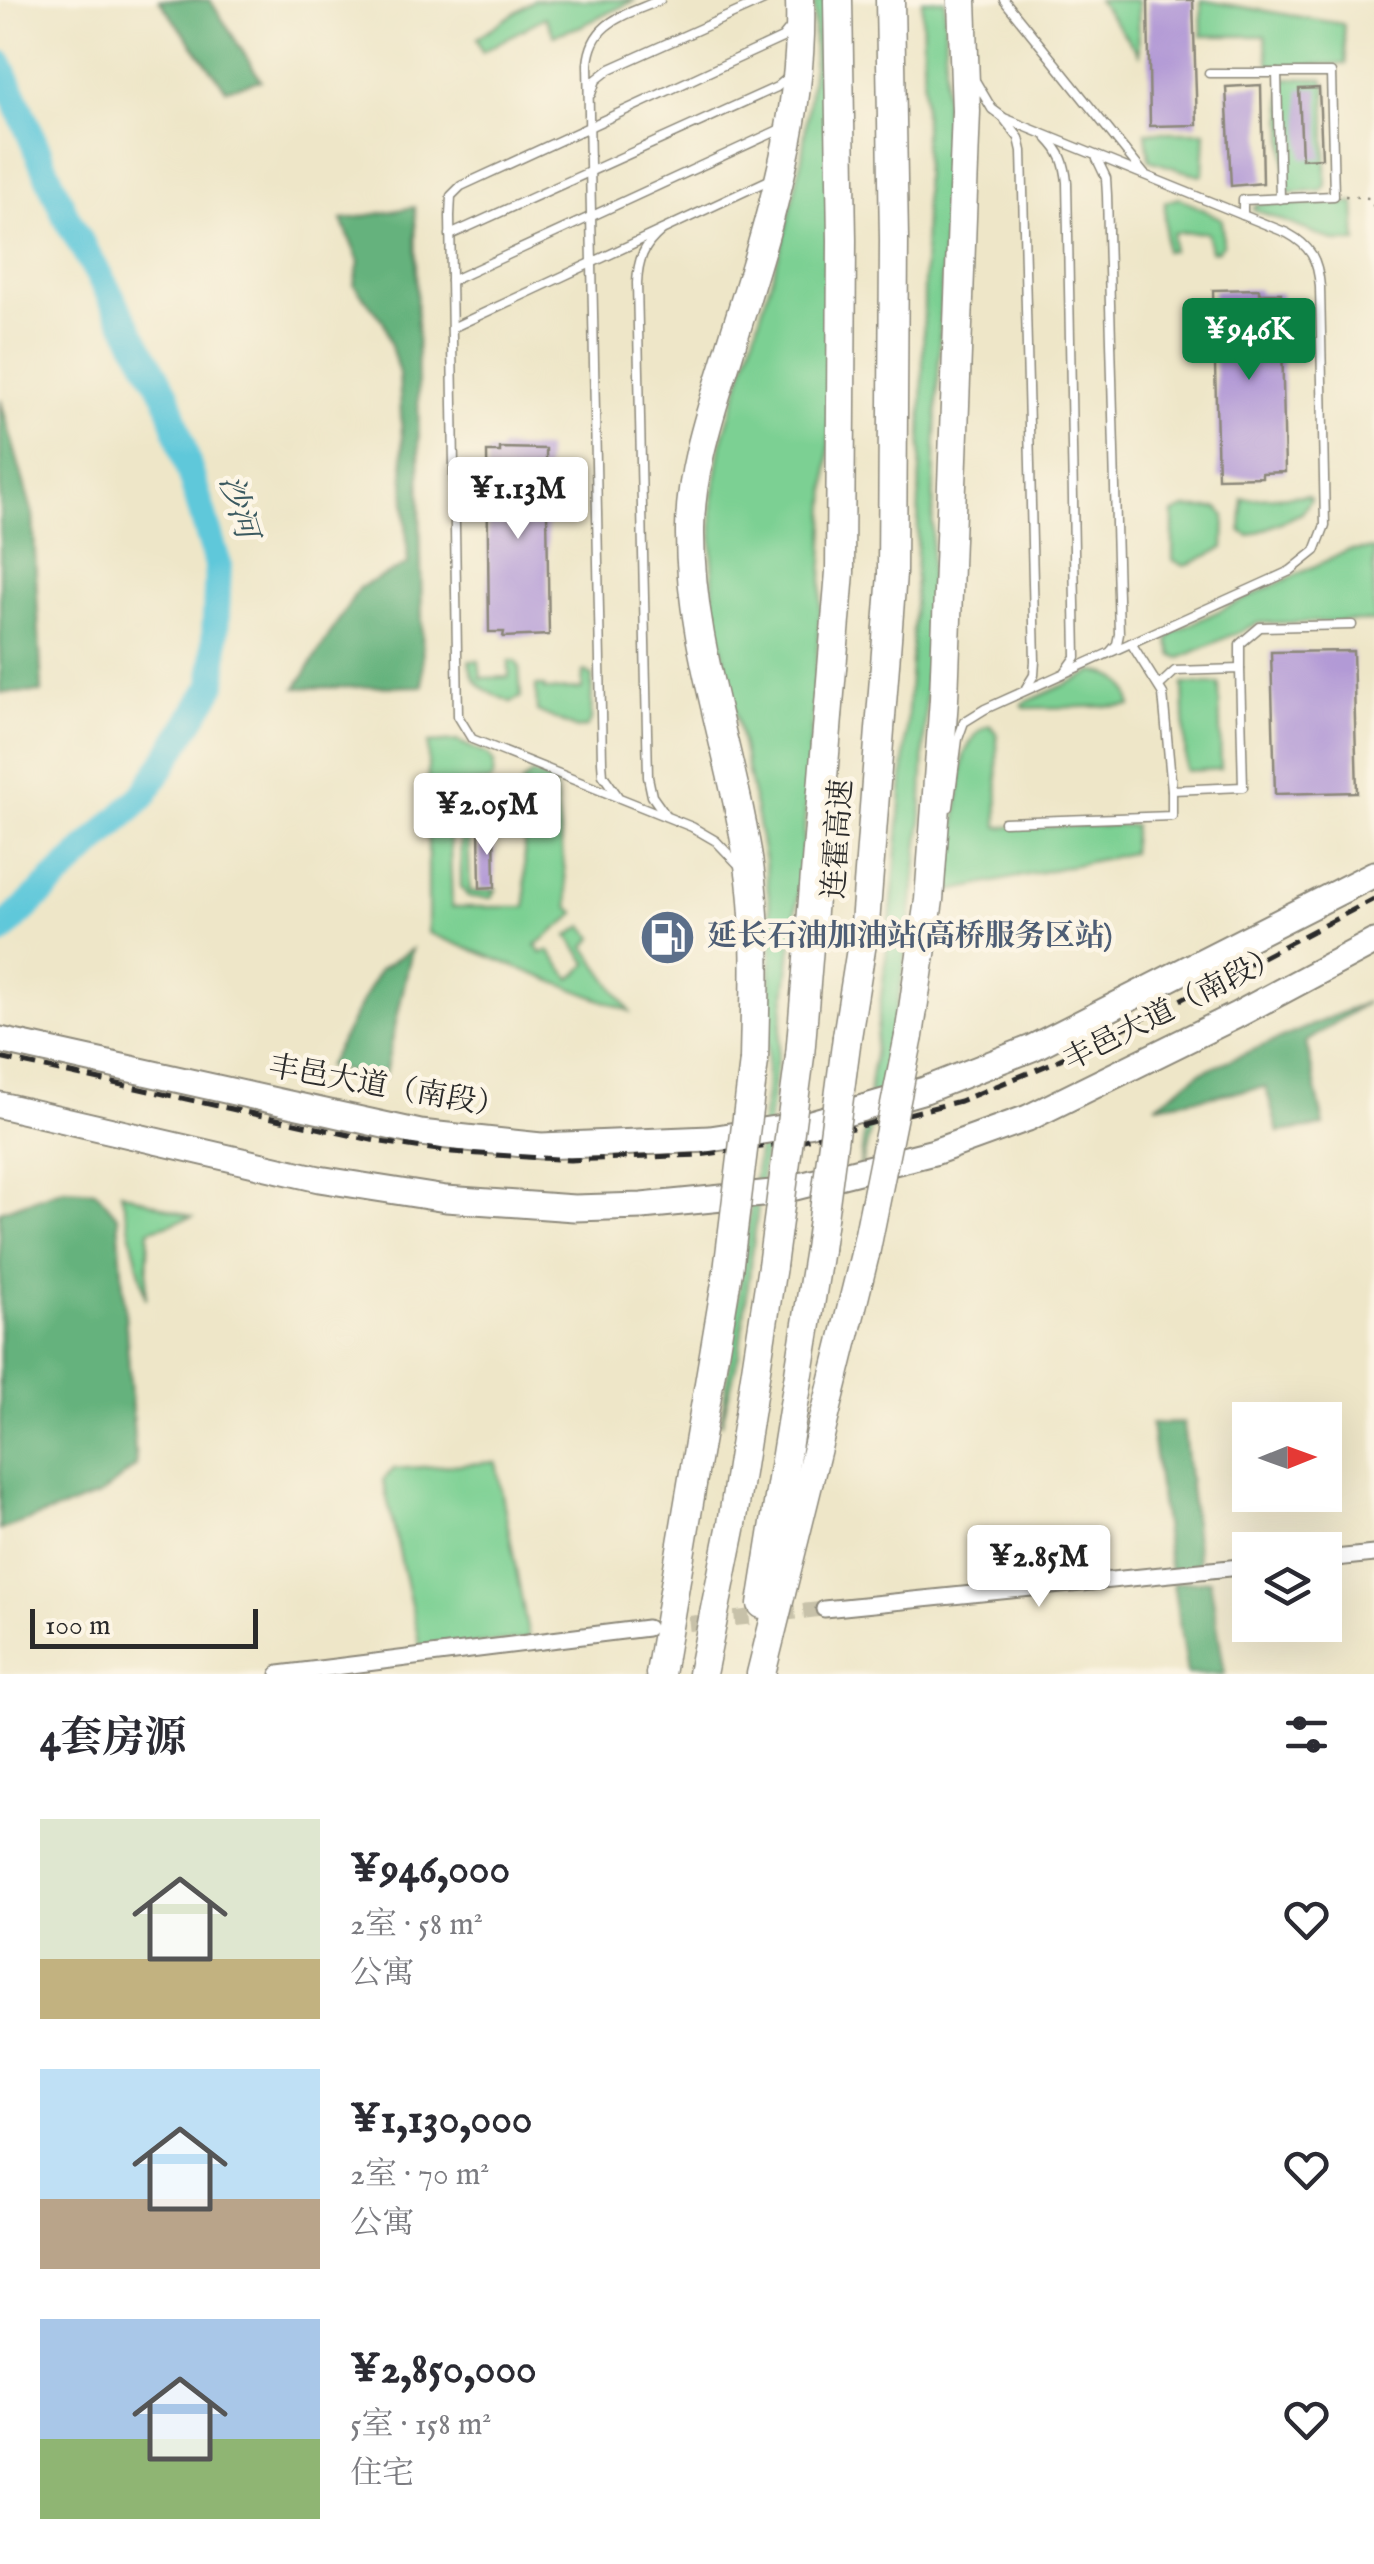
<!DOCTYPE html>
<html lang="zh">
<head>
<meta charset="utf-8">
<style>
  body { margin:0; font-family:"IM FELL English","Noto Serif SC",serif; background:#f7f7f7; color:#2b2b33; height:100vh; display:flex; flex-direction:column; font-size:38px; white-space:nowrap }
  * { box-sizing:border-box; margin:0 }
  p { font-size:32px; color:#7c7c81 }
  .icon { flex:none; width:55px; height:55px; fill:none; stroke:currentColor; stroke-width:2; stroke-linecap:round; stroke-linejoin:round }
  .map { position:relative; height:1674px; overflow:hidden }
  .details { display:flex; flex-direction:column; background:#fff; flex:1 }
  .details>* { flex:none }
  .needle { width:65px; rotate:89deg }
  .buttons { position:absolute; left:1232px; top:1402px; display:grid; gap:20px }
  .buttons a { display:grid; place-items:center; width:110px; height:110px; border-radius:0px; background:#fff; box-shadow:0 10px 40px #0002; font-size:50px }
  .scale { position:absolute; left:30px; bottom:25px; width:228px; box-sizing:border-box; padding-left:10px; border:5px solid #2b2b2b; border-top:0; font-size:28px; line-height:35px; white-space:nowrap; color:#2b2b2b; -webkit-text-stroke:8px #fcf5e5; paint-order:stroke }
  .price { position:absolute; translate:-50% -85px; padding:0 22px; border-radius:10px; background:#fff; color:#222; font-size:32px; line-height:65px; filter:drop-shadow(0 2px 5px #0008) }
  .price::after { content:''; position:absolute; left:50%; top:60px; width:30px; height:22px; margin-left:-15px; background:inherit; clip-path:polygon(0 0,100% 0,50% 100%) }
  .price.active { background:#0b8043; color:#fff }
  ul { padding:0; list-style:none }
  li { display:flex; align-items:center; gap:30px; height:250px; padding:0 40px }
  li span { display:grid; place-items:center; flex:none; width:280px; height:200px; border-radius:0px; color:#555 }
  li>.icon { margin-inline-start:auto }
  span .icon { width:120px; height:120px; fill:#fffc; stroke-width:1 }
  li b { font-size:42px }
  h2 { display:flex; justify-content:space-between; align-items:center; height:120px; padding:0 40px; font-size:42px }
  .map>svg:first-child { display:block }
  .green { fill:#7cd093; stroke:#547e5f; stroke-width:2.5 }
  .forest { fill:#65b27d; stroke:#486e54; stroke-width:2.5 }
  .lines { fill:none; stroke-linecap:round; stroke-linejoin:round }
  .river { stroke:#5fc8da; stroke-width:28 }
  .building { fill:#b29ad6 }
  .minor-tunnel { stroke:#c7c1a9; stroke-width:15; stroke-dasharray:15 8; stroke-linecap:butt }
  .service-casing { stroke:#8c887a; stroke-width:11 }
  .minor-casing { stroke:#8c887a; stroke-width:19 }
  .primary-casing { stroke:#8c887a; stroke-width:29 }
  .motorway-casing { stroke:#8c887a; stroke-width:31 }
  .path { stroke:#8c887a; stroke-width:2.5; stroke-dasharray:2.5 8; stroke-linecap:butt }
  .service { stroke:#fff; stroke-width:8 }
  .minor { stroke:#fff; stroke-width:15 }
  .primary { stroke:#fff; stroke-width:25 }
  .motorway { stroke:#fff; stroke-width:28 }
  .rail { stroke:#2b2b2b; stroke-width:5; stroke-dasharray:15 8; stroke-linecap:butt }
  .motorway-bridge-casing { stroke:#8c887a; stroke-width:31; stroke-linecap:butt }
  .motorway-bridge { stroke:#fff; stroke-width:28 }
  .labels { text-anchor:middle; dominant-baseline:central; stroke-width:9; stroke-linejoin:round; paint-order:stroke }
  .street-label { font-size:30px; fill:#2b2b2b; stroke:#fcf5e5 }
  .service-label { font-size:30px; font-weight:bold; fill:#4e5e75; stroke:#fcf5e5; text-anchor:start }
  .water-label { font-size:32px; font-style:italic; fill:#3b5a60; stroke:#fcf5e5 }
</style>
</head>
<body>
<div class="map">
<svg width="1374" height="1674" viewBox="0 0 1374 1674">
  <rect width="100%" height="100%" fill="#fcf5e5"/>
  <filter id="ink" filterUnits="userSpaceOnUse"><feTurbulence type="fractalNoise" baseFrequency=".01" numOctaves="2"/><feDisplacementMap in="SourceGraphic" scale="20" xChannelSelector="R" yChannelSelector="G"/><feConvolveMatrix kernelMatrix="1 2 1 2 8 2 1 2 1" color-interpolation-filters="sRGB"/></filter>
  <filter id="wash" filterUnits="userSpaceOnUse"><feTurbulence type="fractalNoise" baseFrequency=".0048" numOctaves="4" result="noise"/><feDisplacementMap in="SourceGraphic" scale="40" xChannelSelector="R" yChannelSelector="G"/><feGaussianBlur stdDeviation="2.25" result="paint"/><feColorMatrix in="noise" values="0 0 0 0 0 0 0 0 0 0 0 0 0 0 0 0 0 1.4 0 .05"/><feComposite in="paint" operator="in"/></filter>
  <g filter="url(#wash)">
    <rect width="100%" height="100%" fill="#eee6c8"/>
    <g class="green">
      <polygon points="534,0 635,0 581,26 554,35 545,17 482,52 477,38"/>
      <polygon points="814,0 831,0 829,447 820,617 801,872 739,1354 721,1425 766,1092 772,930 765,861 752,791 713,604 712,503 721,444 783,241 802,157 814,60"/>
      <path d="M 922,0 L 945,0 L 945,199 L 921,826 L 905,964 L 884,1075 L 859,1176 C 871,1071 887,966 896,861 C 922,575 929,287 922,0 Z"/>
      <polygon points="1098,0 1138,0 1139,54"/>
      <polygon points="1201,0 1343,24 1346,64 1269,66 1265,36 1202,36"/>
      <polygon points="1287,78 1323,79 1326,88 1326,186 1321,191 1289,193 1286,189 1282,82"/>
      <polygon points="1146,132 1205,132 1203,174 1200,176 1149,160"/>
      <polygon points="1179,198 1222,219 1223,244 1218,250 1211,251 1207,232 1173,233 1172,251 1165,251 1165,202"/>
      <polygon points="1355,203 1357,242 1336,242 1253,209 1257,204"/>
      <polygon points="1307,495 1311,499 1302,513 1249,536 1241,531 1243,499"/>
      <polygon points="1185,508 1218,508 1225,516 1224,548 1185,566 1173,560 1173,513"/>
      <polygon points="1374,549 1374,621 1258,623 1181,658 1173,656 1168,641 1174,632 1347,551"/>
      <path d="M 469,661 L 479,661 L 481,678 L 509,677 L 509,661 L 515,661 L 519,666 L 521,697 L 511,702 C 488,692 472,687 469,661 Z"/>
      <polygon points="586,671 592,676 591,721 587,727 577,729 537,711 536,686 544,686 545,690 582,689 583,672"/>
      <path d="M 1093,672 C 1115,672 1129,684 1131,706 L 1025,708 L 1022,704 Z"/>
      <polygon points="1183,684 1219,684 1221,769 1186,771"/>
      <path d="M 990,725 L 997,734 L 998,827 L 1134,825 L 1131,853 L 947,892 L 964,755 C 970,743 976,730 990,725 Z"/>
      <polygon points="457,741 488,755 494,763 493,778 489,782 448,785 452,907 526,907 522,783 532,774 554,782 569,907 576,914 536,945 541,953 549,951 571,979 588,964 568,936 583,926 594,938 585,947 630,1011 428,933 428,743"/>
      <polygon points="466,795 488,795 494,801 496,824 468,826 470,892 496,890 491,898 468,897 461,887 460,802"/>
      <polygon points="121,1192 192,1217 149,1230 146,1299"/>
      <polygon points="496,1462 529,1639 421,1650 383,1480 394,1469"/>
    </g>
    <g class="forest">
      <polygon points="159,0 210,0 261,80 226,89"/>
      <polygon points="415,207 423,686 296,688 359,588 408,564 399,374 384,322 354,285 359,262 342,220"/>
      <polygon points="0,398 33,515 42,692 0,693"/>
      <polygon points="412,949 384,1078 327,1067 379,970"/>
      <polygon points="1367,1002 1306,1042 1324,1126 1278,1132 1266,1087 1156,1105 1201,1072"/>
      <polygon points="64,1189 96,1191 118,1217 136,1466 99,1496 0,1530 0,1211"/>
      <polygon points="1183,1423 1199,1569 1170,1572 1151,1424"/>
      <polygon points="1210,1580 1225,1674 1187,1674 1173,1583"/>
    </g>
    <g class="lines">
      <polyline class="river" points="0,64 66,217 167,396 218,565 213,685 144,795 0,932"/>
    </g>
    <g id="blocks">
      <g class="building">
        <polygon points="1148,0 1193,0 1197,125 1150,126"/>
        <polygon points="1261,85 1263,183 1231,186 1226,87"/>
        <polygon points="1319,88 1322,158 1302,159 1299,89"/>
        <polygon points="1259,289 1259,293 1281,293 1285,472 1262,473 1262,477 1218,478 1213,290"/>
        <polygon points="500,448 546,449 549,635 503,637 504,632 489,632 487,452 500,452"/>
        <polygon points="1353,651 1357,792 1275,794 1271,652"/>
        <polygon points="494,827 495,887 480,888 479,828"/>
      </g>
    </g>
  </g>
  <g filter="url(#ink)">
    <use href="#blocks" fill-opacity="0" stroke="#8c887a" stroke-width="2.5"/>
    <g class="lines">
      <polyline class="minor-tunnel" points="666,1626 824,1609"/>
      <defs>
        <g id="service">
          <polyline points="1004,0 1144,174"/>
          <polyline points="1209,73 1331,73 1334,196 1243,200 1243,215"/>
          <polyline points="1277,73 1280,199"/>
          <polyline points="591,94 596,80 610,69 764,0"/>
          <polyline points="1005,120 1019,138 1022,151 1035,661 1034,675 1026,688"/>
          <path d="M 1048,139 C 1061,152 1065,163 1067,182 L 1076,657 L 1066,671"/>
          <polyline points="1097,159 1106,178 1107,195 1119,634 1117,644 1111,651"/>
          <path d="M 661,231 C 643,246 638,260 637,283 L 648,777 L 652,796 L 664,813"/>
          <polyline points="450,235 777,87 790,76"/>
          <polyline points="451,281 783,128"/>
          <polyline points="452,328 769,180"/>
          <polyline points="1131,643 1163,694 1172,790 1243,787 1240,669 1175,671 1159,686"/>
          <polyline points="1240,669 1240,644 1260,627 1352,625"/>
          <path d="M 617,795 L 603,775 L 602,762 L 588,64 C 592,20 625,16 660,0"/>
          <path d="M 949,807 L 958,739 L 964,722 L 985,709 L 1290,571 L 1315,551 L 1325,525 L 1320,287 C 1318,260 1311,246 1287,233 L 1004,118 L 992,109 L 976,82"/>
          <polyline points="1004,822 1172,816 1172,790"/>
          <polyline points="738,864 716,841 692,827 472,739 458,716 450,216 451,196 461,186 782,38 791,27"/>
        </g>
        <g id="minor">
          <polyline points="1325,1559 1374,1554"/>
          <polyline points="824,1609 1250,1566"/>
          <polyline points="279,1674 647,1628"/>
        </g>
        <g id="primary">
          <polyline points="0,1040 420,1133 541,1146 710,1139 808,1124 925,1090 1032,1048 1374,874"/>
          <polyline points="0,1105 319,1179 446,1199 574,1208 642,1206 772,1193 934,1152 1028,1118 1235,1016 1374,942"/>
        </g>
        <g id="motorway">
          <polyline points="909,1036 929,900 944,699 966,111 962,0"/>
          <polyline points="847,1037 865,924 892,574 894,240 890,0"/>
          <polyline points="800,1056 840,572 842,240 838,0"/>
          <path d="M 754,1061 C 755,1001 758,940 751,880 C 737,763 689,649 690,530 C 690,469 713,405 731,346 C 766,233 804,120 800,0"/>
          <polyline points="762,1604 819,1249"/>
          <polyline points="660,1674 728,1271"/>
          <polyline points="702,1674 732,1524 772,1266"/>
          <polyline points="761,1674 865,1254"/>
        </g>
      </defs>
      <use href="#service" class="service-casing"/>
      <use href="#minor" class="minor-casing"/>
      <use href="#primary" class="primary-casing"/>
      <use href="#motorway" class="motorway-casing"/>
      <polyline class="path" points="1345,196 1369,198 1374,207"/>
      <use href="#service" class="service"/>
      <use href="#minor" class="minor"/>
      <use href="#primary" class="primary"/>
      <use href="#motorway" class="motorway"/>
      <polyline class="rail" points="0,1058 381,1142 452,1152 570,1160 699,1155 792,1143 960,1101 1050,1064 1155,1013 1374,899"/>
      <defs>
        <g id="motorway-bridge">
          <polyline points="819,1249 847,1037"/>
          <polyline points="865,1254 909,1036"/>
          <polyline points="772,1266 800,1056"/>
          <polyline points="728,1271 754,1061"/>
        </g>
      </defs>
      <use href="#motorway-bridge" class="motorway-bridge-casing"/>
      <use href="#motorway-bridge" class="motorway-bridge"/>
    </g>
  </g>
  <defs>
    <symbol id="fuel-disc" viewBox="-11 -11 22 22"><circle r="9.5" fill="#5c6f8a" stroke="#fcf5e5"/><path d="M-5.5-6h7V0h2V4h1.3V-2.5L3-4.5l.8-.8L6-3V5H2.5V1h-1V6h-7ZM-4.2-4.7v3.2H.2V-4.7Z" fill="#fff"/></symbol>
  </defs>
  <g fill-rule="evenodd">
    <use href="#fuel-disc" x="636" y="906" width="63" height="63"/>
  </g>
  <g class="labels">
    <g class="street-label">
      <text transform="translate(839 839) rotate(-86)">连霍高速</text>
      <text transform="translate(1173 1009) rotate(-27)">丰邑大道（南段）</text>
      <text transform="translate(387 1088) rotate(10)">丰邑大道（南段）</text>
    </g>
    <g class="service-label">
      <text x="707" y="937">延长石油加油站(高桥服务区站)</text>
    </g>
    <g class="water-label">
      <text transform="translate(237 507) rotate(73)">沙河</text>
    </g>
  </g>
</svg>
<div class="buttons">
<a><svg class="needle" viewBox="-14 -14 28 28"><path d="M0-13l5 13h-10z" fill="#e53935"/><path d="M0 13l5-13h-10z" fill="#7c7c81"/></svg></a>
<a><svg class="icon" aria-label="layers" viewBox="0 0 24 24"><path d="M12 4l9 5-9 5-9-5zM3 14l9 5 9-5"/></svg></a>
</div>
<div class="scale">100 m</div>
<b class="price active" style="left:1249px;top:383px">¥946K</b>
<b class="price" style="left:518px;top:542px">¥1.13M</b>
<b class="price" style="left:487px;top:858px">¥2.05M</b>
<b class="price" style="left:1039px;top:1610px">¥2.85M</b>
</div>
<section class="details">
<h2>4套房源<svg class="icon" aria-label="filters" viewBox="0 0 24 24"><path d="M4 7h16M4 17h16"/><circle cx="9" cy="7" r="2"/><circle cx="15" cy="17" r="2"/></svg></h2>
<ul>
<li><span style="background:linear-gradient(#dfe7d0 70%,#c2b280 0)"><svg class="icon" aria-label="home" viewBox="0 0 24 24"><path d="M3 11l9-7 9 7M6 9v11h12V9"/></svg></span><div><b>¥946,000</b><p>2室 · 58 m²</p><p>公寓</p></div><svg class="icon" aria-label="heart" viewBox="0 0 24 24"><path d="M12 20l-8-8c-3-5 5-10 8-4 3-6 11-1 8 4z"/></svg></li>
<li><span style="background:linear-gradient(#bfe0f5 65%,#b9a48a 0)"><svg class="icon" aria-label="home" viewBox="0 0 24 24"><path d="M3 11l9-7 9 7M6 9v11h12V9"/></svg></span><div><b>¥1,130,000</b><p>2室 · 70 m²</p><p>公寓</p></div><svg class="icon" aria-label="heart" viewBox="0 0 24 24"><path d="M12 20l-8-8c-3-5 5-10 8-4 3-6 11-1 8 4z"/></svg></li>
<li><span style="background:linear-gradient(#a9c7e8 60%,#8fb573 0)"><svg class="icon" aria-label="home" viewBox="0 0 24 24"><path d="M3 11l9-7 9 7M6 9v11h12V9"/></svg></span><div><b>¥2,850,000</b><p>5室 · 158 m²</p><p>住宅</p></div><svg class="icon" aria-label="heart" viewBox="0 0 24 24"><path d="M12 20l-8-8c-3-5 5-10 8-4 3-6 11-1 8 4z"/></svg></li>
</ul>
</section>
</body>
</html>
